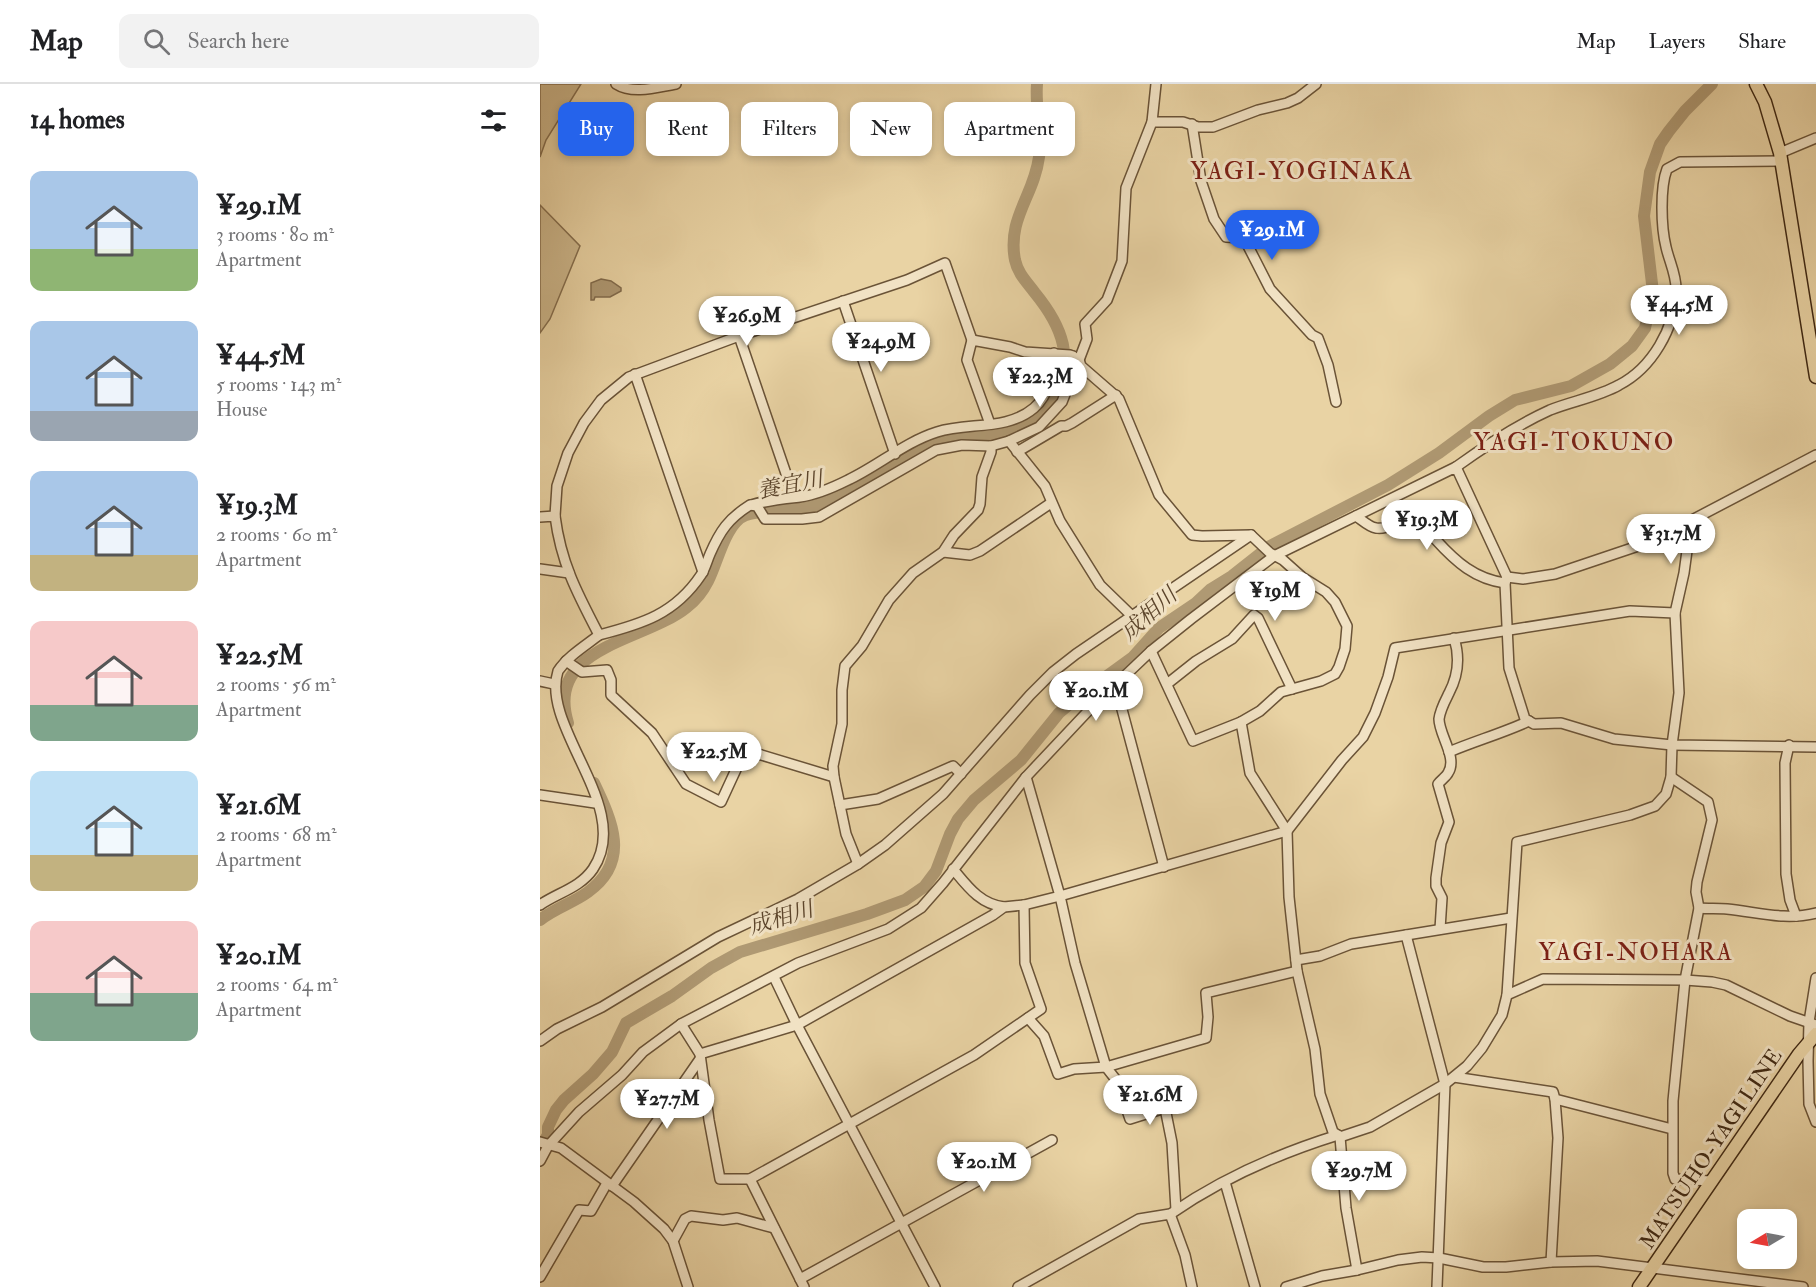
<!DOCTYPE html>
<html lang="en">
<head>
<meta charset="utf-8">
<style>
  body { margin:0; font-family:"IM FELL Double Pica","Noto Serif JP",serif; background:#f2f2f2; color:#202124; height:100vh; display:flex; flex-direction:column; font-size:22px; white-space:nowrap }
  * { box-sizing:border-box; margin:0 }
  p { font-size:20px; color:#757577 }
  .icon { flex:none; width:33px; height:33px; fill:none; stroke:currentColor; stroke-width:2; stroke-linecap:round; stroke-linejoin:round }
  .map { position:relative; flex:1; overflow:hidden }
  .sheet { display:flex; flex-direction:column; background:#fff; width:540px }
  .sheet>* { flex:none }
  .top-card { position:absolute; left:18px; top:18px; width:570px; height:54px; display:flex; gap:12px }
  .needle { width:39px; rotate:260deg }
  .buttons { position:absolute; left:1197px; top:1125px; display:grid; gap:12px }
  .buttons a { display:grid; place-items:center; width:60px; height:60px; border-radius:12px; background:#fff; box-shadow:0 3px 9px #0003; font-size:30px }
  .price { position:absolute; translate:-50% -51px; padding:0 14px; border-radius:21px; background:#fff; color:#222; font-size:20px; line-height:39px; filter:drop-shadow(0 2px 3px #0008) }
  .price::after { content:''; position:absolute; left:50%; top:36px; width:18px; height:14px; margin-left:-9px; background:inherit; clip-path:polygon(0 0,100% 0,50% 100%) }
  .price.current { background:#2563eb; color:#fff }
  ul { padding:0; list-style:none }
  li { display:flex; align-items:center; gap:18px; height:150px; padding:0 30px }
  li span { display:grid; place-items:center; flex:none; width:168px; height:120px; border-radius:12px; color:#555 }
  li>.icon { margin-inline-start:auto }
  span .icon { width:72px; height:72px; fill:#fffc; stroke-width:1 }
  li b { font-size:26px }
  h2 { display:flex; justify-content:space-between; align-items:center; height:72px; padding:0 30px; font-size:26px }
  .tag { padding:0 21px; border-radius:12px; background:#fff; box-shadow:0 3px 9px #0003; font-size:21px; line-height:54px }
  .tag.current { background:#2563eb; color:#fff }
  header { display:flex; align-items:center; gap:36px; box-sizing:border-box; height:84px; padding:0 30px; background:#fff; border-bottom:2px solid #e0e0e0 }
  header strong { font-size:28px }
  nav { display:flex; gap:33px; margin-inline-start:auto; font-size:21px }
  .search { width:420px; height:54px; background:#f2f2f2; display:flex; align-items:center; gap:15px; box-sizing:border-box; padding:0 21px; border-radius:12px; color:#757577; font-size:22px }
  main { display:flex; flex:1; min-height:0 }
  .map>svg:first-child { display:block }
  .green { fill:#ccb68b; stroke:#866f4f; stroke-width:1.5 }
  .water { fill:#af9973; stroke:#826c4d; stroke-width:1.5 }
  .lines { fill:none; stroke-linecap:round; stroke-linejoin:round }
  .river { stroke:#af9973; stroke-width:12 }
  .minor-casing { stroke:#6a5337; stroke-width:12 }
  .major-casing { stroke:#3f2813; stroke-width:15 }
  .minor { stroke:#f1e2c4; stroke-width:9 }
  .major { stroke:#e9d3a4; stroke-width:12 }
  .labels { text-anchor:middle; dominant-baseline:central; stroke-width:6; stroke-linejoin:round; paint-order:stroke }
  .street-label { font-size:21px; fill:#3f2813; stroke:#f1e2c4 }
  .water-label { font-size:22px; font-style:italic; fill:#5b442b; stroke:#f1e2c4 }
  .quarter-label { font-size:24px; letter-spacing:1.5px; fill:#7a1f14; stroke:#f1e2c4 }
</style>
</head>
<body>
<header>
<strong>Map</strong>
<div class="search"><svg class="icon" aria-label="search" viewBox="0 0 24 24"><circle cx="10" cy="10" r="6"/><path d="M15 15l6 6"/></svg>Search here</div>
<nav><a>Map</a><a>Layers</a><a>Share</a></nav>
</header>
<main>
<section class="sheet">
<h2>14 homes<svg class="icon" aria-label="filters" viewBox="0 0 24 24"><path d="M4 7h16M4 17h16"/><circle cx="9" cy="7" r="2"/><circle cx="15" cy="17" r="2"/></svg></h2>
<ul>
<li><span style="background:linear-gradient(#a9c7e8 65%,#8fb573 0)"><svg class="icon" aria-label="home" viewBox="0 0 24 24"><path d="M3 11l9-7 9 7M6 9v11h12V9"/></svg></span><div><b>¥29.1M</b><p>3 rooms · 80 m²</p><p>Apartment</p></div></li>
<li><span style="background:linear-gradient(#a9c7e8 75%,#9aa5b1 0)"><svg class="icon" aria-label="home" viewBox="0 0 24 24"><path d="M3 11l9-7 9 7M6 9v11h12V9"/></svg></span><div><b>¥44.5M</b><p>5 rooms · 143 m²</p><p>House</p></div></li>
<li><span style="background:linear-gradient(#a9c7e8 70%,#c2b280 0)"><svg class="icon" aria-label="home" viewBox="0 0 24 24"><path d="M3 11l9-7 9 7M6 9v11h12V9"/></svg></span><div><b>¥19.3M</b><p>2 rooms · 60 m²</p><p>Apartment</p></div></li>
<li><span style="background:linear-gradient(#f6c9c9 70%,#7fa58c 0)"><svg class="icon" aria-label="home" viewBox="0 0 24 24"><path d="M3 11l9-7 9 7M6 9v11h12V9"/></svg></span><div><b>¥22.5M</b><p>2 rooms · 56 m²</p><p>Apartment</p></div></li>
<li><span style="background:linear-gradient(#bfe0f5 70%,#c2b280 0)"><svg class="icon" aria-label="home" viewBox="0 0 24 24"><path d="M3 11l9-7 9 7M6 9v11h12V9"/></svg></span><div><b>¥21.6M</b><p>2 rooms · 68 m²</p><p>Apartment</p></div></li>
<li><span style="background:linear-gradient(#f6c9c9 60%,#7fa58c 0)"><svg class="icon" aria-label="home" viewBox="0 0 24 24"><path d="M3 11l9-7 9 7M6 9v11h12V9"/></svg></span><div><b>¥20.1M</b><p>2 rooms · 64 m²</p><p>Apartment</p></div></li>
</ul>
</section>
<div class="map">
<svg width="1276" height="1203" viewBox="0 0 1276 1203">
  <rect width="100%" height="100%" fill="#e9d3a4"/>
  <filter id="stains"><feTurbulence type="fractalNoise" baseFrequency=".00333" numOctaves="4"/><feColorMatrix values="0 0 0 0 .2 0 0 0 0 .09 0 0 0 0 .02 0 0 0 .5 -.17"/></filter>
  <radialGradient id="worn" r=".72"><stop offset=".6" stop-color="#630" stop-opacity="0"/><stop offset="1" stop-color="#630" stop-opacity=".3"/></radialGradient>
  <g class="green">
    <polygon points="0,0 41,0 6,56 0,73"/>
    <polygon points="0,121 40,162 10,235 0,249"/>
  </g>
  <polygon class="water" points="61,195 71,197 81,204 81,207 70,213 55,213 54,216 51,216 51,199"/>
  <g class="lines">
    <g class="river">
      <path d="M 28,639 C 4,562 104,558 147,523 C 156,516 163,507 168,497 C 178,478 185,439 206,431 C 227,424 249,428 269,423 C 284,420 296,413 309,405 C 327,396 344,388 361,378 C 374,370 385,361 399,357 C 414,352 428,355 443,353 C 469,351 500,340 513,316 C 536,276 522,242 495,209 C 487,198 478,190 475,176 C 467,134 494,112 499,73 C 502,49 495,24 497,0"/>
      <path d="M 0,836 C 15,824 33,819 48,808 C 91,777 72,737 54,699"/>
      <polyline points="0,1064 8,1051 8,1043 16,1026 24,1016 53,990 72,968 86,939 132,912 171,884 200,868 327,830 365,816 384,803 396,787 410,750 418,735 434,716 481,676 519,629 538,613 593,573 619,544 656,519 671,505 692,492 730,462 848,401 899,369 949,332 975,316 1031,302 1070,280 1092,262 1105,244 1113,208 1104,132 1110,88 1120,60 1129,47 1145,27 1172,0"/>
    </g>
    <defs>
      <g id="minor">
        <path d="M 76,0 C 93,11 118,3 136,0"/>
        <polyline points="612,38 643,38 658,43 673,43 718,26 747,19 758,14 776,0"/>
        <polyline points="652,40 661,97 674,135 686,153 702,154 706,158 730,205 772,251 778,254 788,281 796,318"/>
        <polyline points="1240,69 1276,54"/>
        <polyline points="303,217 355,370"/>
        <polyline points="199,252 254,413"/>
        <polyline points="539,276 547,255 545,240 567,216 582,177 586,104 612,38 616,0"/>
        <polyline points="95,290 163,488"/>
        <polyline points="450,340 427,276 432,256 470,263 485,268 530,271 539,276 541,282 579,315 619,411 652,451 662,452 711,451 730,469 743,476 762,493 786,508 795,518 807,542 805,565 799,583 795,590 781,597 752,605"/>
        <polyline points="469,357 505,402 520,437 560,501 593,533"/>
        <polyline points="477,368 521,342 526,342 532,339 576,311"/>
        <path d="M 916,383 C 945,362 977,341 1010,326 C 1032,317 1058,313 1079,301 C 1112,284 1135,244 1136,207 C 1137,192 1129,177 1126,163 C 1121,143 1120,103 1127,85 L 1140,78 L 1241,77"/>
        <path d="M 211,421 C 229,416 241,415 260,413 C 276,411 294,403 308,396 C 338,382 365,358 397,348 C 428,338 467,347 494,324 C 509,311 514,288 514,269"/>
        <polyline points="15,432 17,402 28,369 44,339 61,316 89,293 199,252 367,196 405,179 432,256"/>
        <path d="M 816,432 C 822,436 829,443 836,444 C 850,447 867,429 881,438 C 887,442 891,451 896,456 C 916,478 935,495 965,499"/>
        <path d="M 0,433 L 15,432 C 21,479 37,509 59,551 C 102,540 135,530 161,491 C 165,485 167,477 170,470 C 180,447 188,435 210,421 L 217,422 L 225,435 L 262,435 L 279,433 L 396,366 L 422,361 L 451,362 L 469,357 L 499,343 L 522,318 L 529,300 L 533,272"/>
        <polyline points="403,468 430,471 440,467 511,419"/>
        <polyline points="0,485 29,489"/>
        <polyline points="967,493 983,495 1015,490 1110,458 1276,371"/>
        <polyline points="611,567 653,657 701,638 710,689 747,747 749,813 757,887 775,965 780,1010 793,1048 800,1053"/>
        <polyline points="26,577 42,588 67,586 71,596 71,611 112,649 146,700 181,718 205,666 294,693"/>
        <polyline points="0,597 14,600"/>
        <polyline points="627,600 656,577 692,555 714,531 718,534 752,605 741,608 720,627 701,638"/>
        <polyline points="570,606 580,618 624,783"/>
        <polyline points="1249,661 1245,679 1246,790 1250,816 1256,832"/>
        <path d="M 909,668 C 935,657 963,649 989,637"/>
        <polyline points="1131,693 1168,718 1172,736 1157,798 1156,808 1159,824 1145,896 1133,1017 1133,1089 1135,1095 1171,1097"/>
        <polyline points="0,711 55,719"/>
        <polyline points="300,721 338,715 413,682 421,690"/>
        <polyline points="318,780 306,750 294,693 293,682 302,640 302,606 305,582 322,562 349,516 373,489 403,468 414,451 438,426 440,420 442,393 451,368 451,362"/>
        <path d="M 413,785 C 428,803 440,820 464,823"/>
        <path d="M 0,821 C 17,809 40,804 53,785 C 94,724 0,644 18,587 C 28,572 45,562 59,551"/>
        <path d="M 1159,824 C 1168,825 1178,824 1187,825 C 1218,828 1245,837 1276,829"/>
        <path d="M 900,845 L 902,814 L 896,802 L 896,794 L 901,759 L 909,738 L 898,700 C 901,696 906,693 908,689 C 918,674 899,651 899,635 C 900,626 905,617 909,609 C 918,592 920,573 914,554"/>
        <polyline points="866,851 905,1000 897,1203"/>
        <polyline points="756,876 780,872 811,860 971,834"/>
        <polyline points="757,887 666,909 668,933 666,954 566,983 535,879 520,812 747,747 802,676 823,653 835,629 848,593 855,564 1090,527 1135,529"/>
        <polyline points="234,893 257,941 395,1203"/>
        <polyline points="1276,894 1269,938 1268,977 1269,1020 1276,1038"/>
        <polyline points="967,911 977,758 1090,731 1115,722 1126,710 1131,693 1132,661 1139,609 1135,529 1144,489 1151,437"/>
        <polyline points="488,934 504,952 518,990 534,985 566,983 577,997 590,1035 625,1024 632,1059 636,1126"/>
        <polyline points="141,940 160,970 169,1036 180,1095 210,1095"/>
        <polyline points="0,957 17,945 62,923 178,853 258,815 318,780 345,761 403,710 490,611 513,588 536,570 711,451"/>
        <polyline points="160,970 257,941 453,831 464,823 484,821 520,812 486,693"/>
        <polyline points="914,993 1013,1008 1015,1015 1132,1045"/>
        <polyline points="800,1053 830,1043 905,1000 927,982 942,964 962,931 967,911 1003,895 1145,896 1172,898 1186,901 1250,932 1276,941"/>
        <polyline points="800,1053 806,1124 817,1186"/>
        <polyline points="0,1058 21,1064 94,1118 124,1145 133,1157 148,1203"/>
        <polyline points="0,1077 8,1062 39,1028 82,991 103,968 141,940 258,879 348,845 381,824 403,799 486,693 550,625 611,567 651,535 734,472 916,383 967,493 965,499 969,584 985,635 994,640 1021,639 1074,655 1132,661 1276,663"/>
        <polyline points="685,1098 715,1203"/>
        <polyline points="72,1102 160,975"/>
        <path d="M 632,1129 C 683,1094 740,1069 798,1051"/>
        <polyline points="133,1157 145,1135 151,1132 183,1136 197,1134 234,1144"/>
        <polyline points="1011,1178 1018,1054 1015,1015"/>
        <polyline points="0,1193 39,1126 51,1127 67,1099"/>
        <polyline points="260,1195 512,1056"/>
        <polyline points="264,1203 210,1095 434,971 501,925 485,879 484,821"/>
        <polyline points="478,1203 599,1135 630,1130 645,1171 652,1203"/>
        <polyline points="746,1203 782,1192 817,1186 858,1176 882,1173 899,1174 943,1183 966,1183 1011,1178 1057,1177 1263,1203"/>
      </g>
      <g id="major">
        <polyline points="1216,0 1225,18 1240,69 1276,293"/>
        <polyline points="1099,1203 1259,970 1276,950"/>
      </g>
    </defs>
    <use href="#minor" class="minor-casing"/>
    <use href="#major" class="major-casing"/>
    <use href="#minor" class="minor"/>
    <use href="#major" class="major"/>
  </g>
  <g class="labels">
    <g class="street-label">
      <text transform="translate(1171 1065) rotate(-56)">MATSUHO-YAGI LINE</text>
    </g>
    <g class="water-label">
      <text transform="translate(250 401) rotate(-11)">養宜川</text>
      <text transform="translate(609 530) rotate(-42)">成相川</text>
      <text transform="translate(241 834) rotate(-17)">成相川</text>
    </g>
    <g class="quarter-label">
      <text x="762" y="87">YAGI-YOGINAKA</text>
      <text x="1034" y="358">YAGI-TOKUNO</text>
      <text x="1096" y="868">YAGI-NOHARA</text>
    </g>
  </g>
  <rect width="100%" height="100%" filter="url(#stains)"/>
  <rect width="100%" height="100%" fill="url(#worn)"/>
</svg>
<div class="buttons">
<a><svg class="needle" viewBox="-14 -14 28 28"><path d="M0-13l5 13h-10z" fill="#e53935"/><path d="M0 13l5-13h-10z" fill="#757577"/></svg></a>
</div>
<b class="price current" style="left:732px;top:177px">¥29.1M</b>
<b class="price" style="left:1139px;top:252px">¥44.5M</b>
<b class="price" style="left:207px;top:263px">¥26.9M</b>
<b class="price" style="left:341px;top:289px">¥24.9M</b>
<b class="price" style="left:500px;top:324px">¥22.3M</b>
<b class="price" style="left:887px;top:467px">¥19.3M</b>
<b class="price" style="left:1131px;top:481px">¥31.7M</b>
<b class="price" style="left:735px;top:538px">¥19M</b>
<b class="price" style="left:556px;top:638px">¥20.1M</b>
<b class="price" style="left:174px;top:699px">¥22.5M</b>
<b class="price" style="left:610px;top:1042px">¥21.6M</b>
<b class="price" style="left:127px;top:1046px">¥27.7M</b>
<b class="price" style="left:444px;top:1109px">¥20.1M</b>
<b class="price" style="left:819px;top:1118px">¥29.7M</b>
<div class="top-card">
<a class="tag current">Buy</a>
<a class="tag">Rent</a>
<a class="tag">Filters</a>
<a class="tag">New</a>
<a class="tag">Apartment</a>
</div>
</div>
</main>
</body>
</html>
